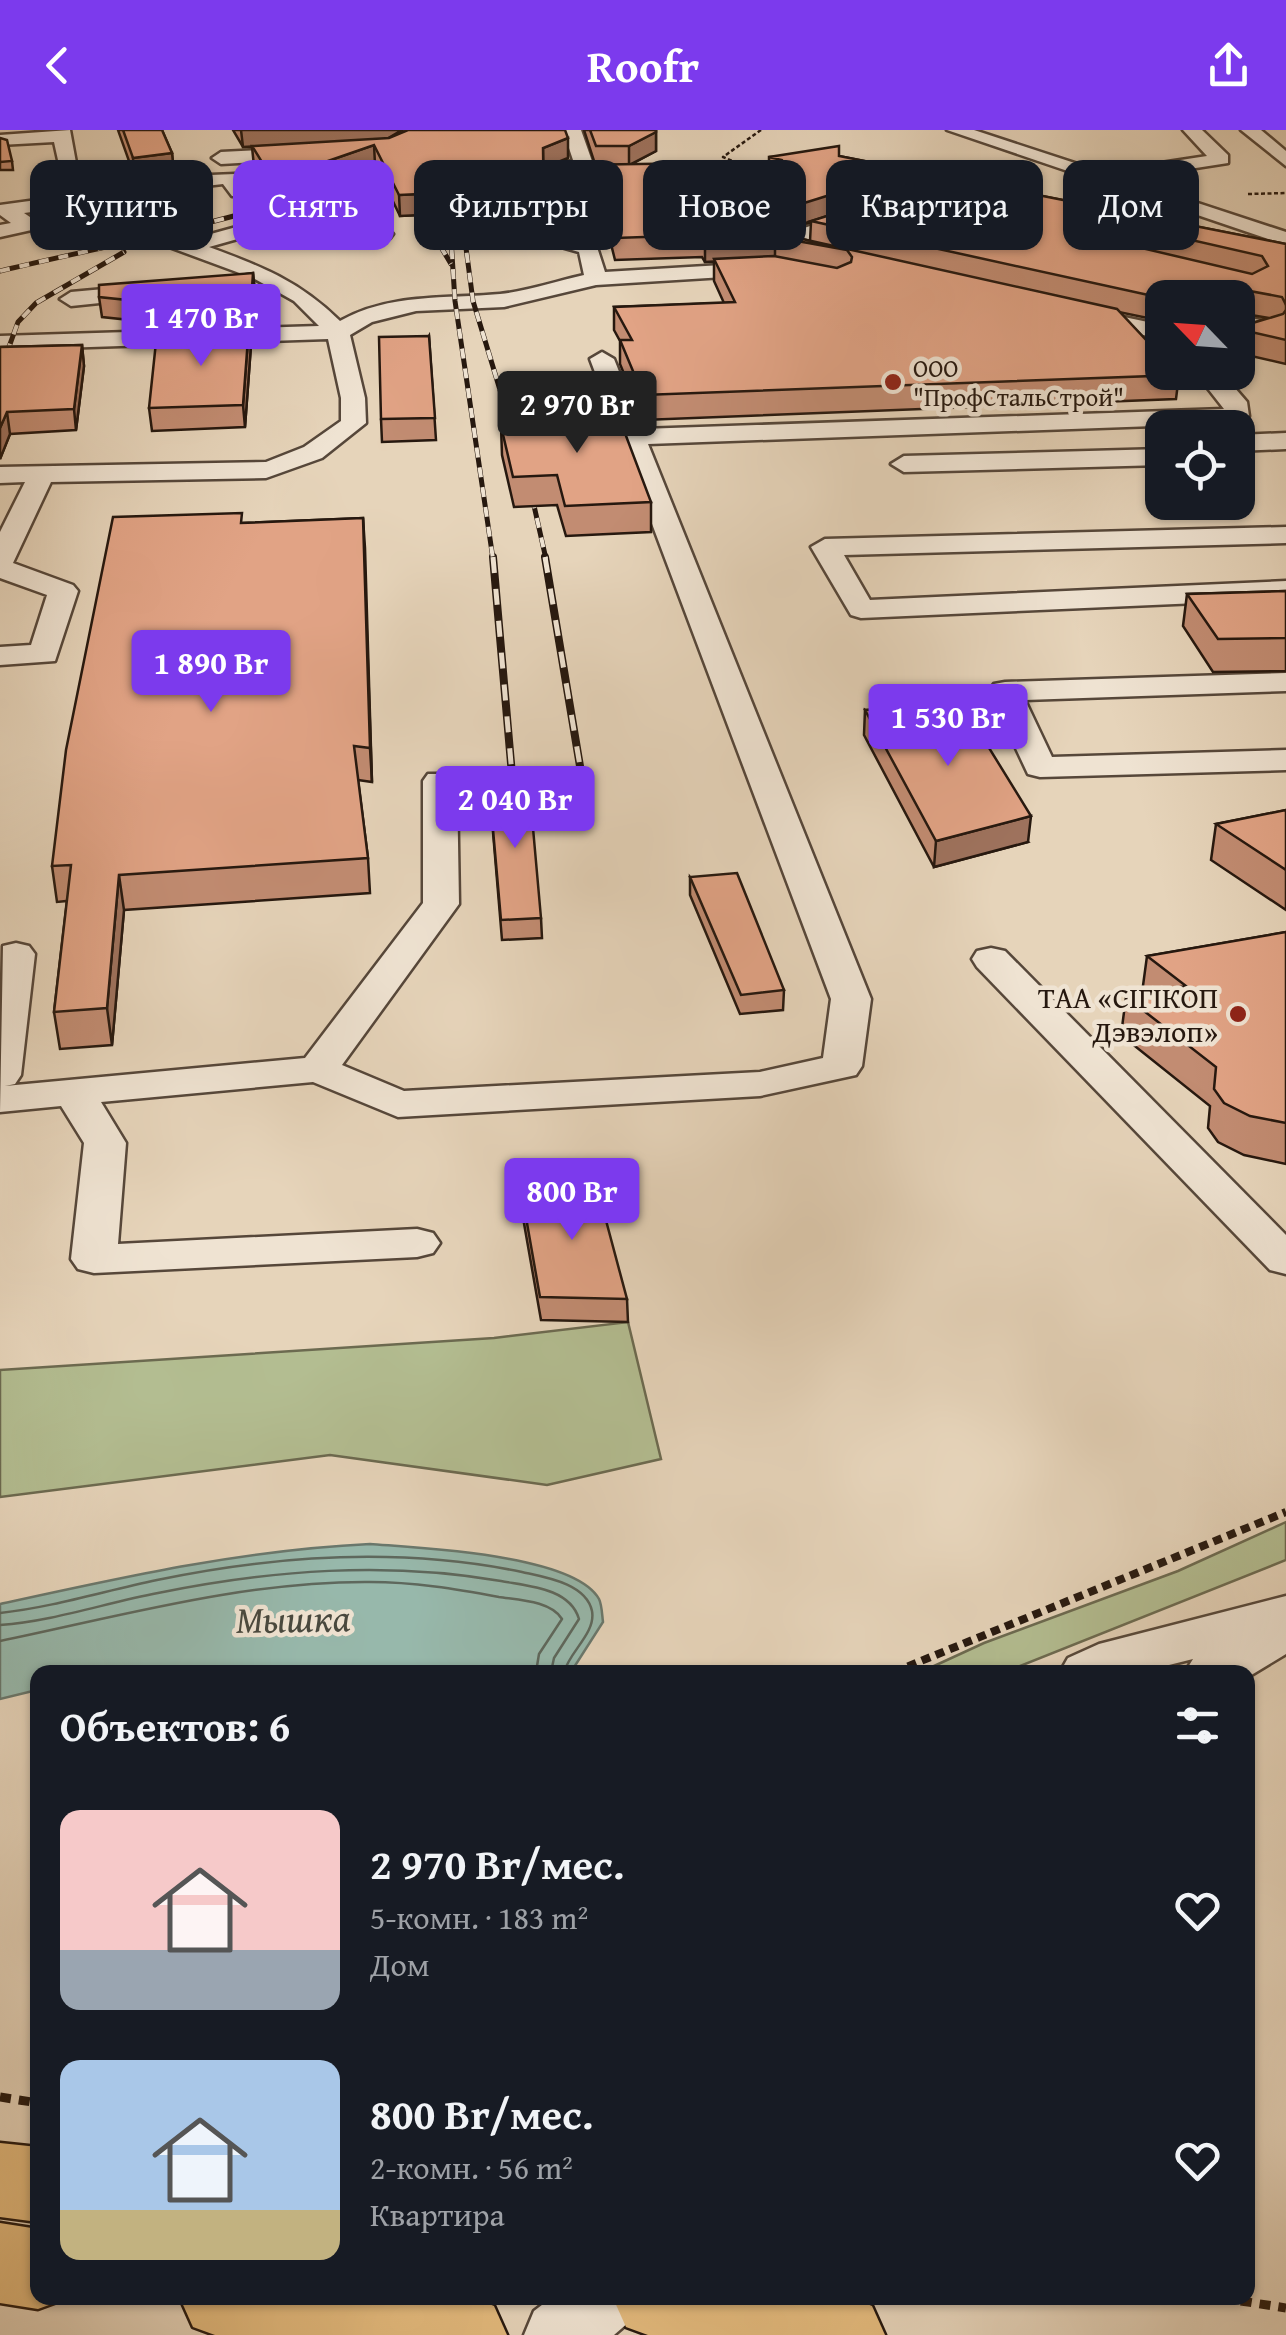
<!DOCTYPE html>
<html lang="ru">
<head>
<meta charset="utf-8">
<style>
  body { margin:0; font-family:"Gentium Book Plus",serif; background:#242831; color:#f1f3f6; height:100vh; display:flex; flex-direction:column; font-size:38px; white-space:nowrap }
  * { box-sizing:border-box; margin:0 }
  p { font-size:32px; color:#9ea1a6 }
  .icon { flex:none; width:55px; height:55px; fill:none; stroke:currentColor; stroke-width:2; stroke-linecap:round; stroke-linejoin:round }
  .map { position:relative; flex:1; overflow:hidden }
  .drawer { position:absolute; left:30px; top:1535px; width:1225px; height:640px; display:flex; flex-direction:column; background:#171b24; border-radius:20px; box-shadow:0 2px 8px #0004 }
  .drawer>* { flex:none }
  .hud { position:absolute; left:30px; top:30px; width:1228px; height:90px; display:flex; gap:20px }
  .needle { width:65px; rotate:295deg }
  .buttons { position:absolute; left:1145px; top:150px; display:grid; gap:20px }
  .buttons a { display:grid; place-items:center; width:110px; height:110px; border-radius:20px; background:#171b24; box-shadow:0 2px 8px #0004; font-size:50px }
  .price { position:absolute; translate:-50% -85px; padding:0 22px; border-radius:10px; background:#7c3aed; color:#fff; font-size:32px; line-height:65px; filter:drop-shadow(0 2px 5px #0008) }
  .price::after { content:''; position:absolute; left:50%; top:60px; width:30px; height:22px; margin-left:-15px; background:inherit; clip-path:polygon(0 0,100% 0,50% 100%) }
  .price.current { background:#222; color:#fff }
  ul { padding:0; list-style:none }
  li { display:flex; align-items:center; gap:30px; height:250px; padding:0 30px }
  li span { display:grid; place-items:center; flex:none; width:280px; height:200px; border-radius:20px; color:#555 }
  li>.icon { margin-inline-start:auto }
  span .icon { width:120px; height:120px; fill:#fffc; stroke-width:1 }
  li b { font-size:42px }
  h2 { display:flex; justify-content:space-between; align-items:center; height:120px; padding:0 30px; font-size:42px }
  .chip { padding:0 35px; border-radius:20px; background:#171b24; box-shadow:0 2px 8px #0004; font-size:35px; line-height:90px }
  .chip.current { background:#7c3aed; color:#fff }
  header { display:flex; justify-content:space-between; align-items:center; height:130px; padding:0 30px; background:#7c3aed; color:#fff; font-size:45px; font-weight:600 }
  .map>svg:first-child { display:block }
  .green { fill:#b3bd91; stroke:#6c6a50; stroke-width:2.5 }
  .water { fill:#97b8ab; stroke:#6a786d; stroke-width:2.5 }
  .lines { fill:none; stroke-linecap:round; stroke-linejoin:round }
  .shore { stroke:#5e685d; stroke-width:2.5 }
  .minor-casing { stroke:#56473a; stroke-width:5 }
  .major-casing { stroke:#26180f; stroke-width:5 }
  .path-far2 { stroke:#26180f; stroke-width:2.5; stroke-dasharray:4 2.5; stroke-linecap:butt }
  .path-far1 { stroke:#26180f; stroke-width:8; stroke-dasharray:9 6; stroke-linecap:butt }
  .path { stroke:#26180f; stroke-width:9; stroke-dasharray:11 8; stroke-linecap:butt }
  .minor { fill:#efe3d2; fill-rule:evenodd }
  .major { fill:#e3ba7d; fill-rule:evenodd }
  .rail-far1-casing { stroke:#26180f; stroke-width:5 }
  .rail-casing { stroke:#26180f; stroke-width:8 }
  .rail-far1 { stroke:#efe3d2; stroke-width:4; stroke-dasharray:10; stroke-linecap:butt }
  .rail { stroke:#efe3d2; stroke-width:5; stroke-dasharray:16; stroke-linecap:butt }
  .wall { fill:#c28c72; stroke:#26180f; stroke-width:2.5; fill-rule:evenodd }
  .shaded-wall { fill:#9e725d; stroke:#26180f; stroke-width:2.5 }
  .building { fill:#e1a385; stroke:#26180f; stroke-width:2.5; fill-rule:evenodd }
  .poi-dot { fill:#8f2418; stroke:#efe3d2; stroke-width:4 }
  .labels { text-anchor:middle; dominant-baseline:central; stroke-width:9; stroke-linejoin:round; paint-order:stroke }
  .far-poi-label { font-size:25px; fill:#26180f; stroke:#efe3d2; text-anchor:start }
  .poi-label { font-size:30px; fill:#26180f; stroke:#efe3d2; text-anchor:end }
  .near-water-label { font-size:38px; font-style:italic; fill:#48483e; stroke:#efe3d2 }
</style>
</head>
<body>
<header><svg class="icon" aria-label="back" viewBox="0 0 24 24"><path d="M15 5l-7 7 7 7"/></svg>Roofr<svg class="icon" aria-label="share" viewBox="0 0 24 24"><path d="M12 15V3M7 8l5-5 5 5M5 13v7h14v-7"/></svg></header>
<div class="map">
<svg width="1286" height="2205" viewBox="0 0 1286 2205">
  <rect width="100%" height="100%" fill="#e6d4ba"/>
  <filter id="stains"><feTurbulence type="fractalNoise" baseFrequency=".002" numOctaves="4"/><feColorMatrix values="0 0 0 0 .2 0 0 0 0 .09 0 0 0 0 .02 0 0 0 .5 -.17"/></filter>
  <radialGradient id="worn" r=".72"><stop offset=".6" stop-color="#630" stop-opacity="0"/><stop offset="1" stop-color="#630" stop-opacity=".3"/></radialGradient>
  <g class="green">
    <polygon points="628,1192 661,1329 547,1355 330,1325 0,1367 0,1240 494,1208"/>
    <polygon points="1286,1392 1286,1430 1005,1542 921,1542 984,1513 1178,1441"/>
  </g>
  <path class="water" d="M 370,1414 C 418,1418 574,1424 599,1469 C 602,1475 602,1485 603,1492 L 571,1542 L 38,1542 L 37,1560 L 0,1569 L 0,1474 C 123,1447 243,1420 370,1414 Z"/>
  <g class="lines">
    <g class="shore">
      <path d="M 0,1483 C 54,1477 104,1461 157,1450 C 277,1425 401,1417 522,1442 C 544,1447 586,1453 592,1481 C 596,1503 570,1521 564,1542"/>
      <path d="M 0,1495 C 54,1491 105,1473 158,1463 C 272,1440 386,1431 501,1451 C 528,1456 570,1458 579,1489 L 554,1528 L 551,1542"/>
      <path d="M 0,1511 C 121,1486 245,1451 370,1452 C 414,1452 456,1459 499,1467 C 519,1470 551,1471 562,1489 L 539,1524 L 536,1542"/>
    </g>
    <defs>
      <g id="minor">
        <path d="M 70,0 L 81,60 L 163,47 L 235,44 L 249,62 L 246,66 L 232,66 L 223,54 L 94,69 L 113,83 L 189,110 L 240,96 L 379,87 L 393,104 L 390,108 L 376,108 L 367,97 L 241,108 L 209,117 C 263,137 299,151 340,191 C 389,163 446,169 500,164 C 528,161 557,151 584,145 L 579,122 L 551,114 L 548,110 L 547,38 L 573,30 L 563,0 L 581,0 L 593,34 L 581,40 L 629,39 L 638,45 L 629,51 L 566,52 L 568,106 L 596,114 L 605,142 L 774,132 L 785,138 L 774,144 L 596,155 L 504,177 L 416,181 L 372,192 L 350,205 L 365,268 L 366,293 L 322,328 L 266,348 L 51,352 L 13,433 L 73,455 L 78,461 L 55,531 L 0,535 L 0,517 L 31,515 L 47,465 L 0,448 L 0,402 L 25,352 L 0,353 L 0,337 L 266,332 L 304,317 L 341,291 L 341,268 L 328,209 L 0,220 L 0,206 L 319,196 L 294,171 L 253,148 L 99,91 L 79,76 L 24,83 L 36,91 L 36,99 L 0,107 L 0,95 L 11,93 L 0,85 L 0,75 L 66,66 L 54,12 L 0,15 L 0,5 Z"/>
        <polygon points="409,0 427,0 423,9 390,24 221,34 212,28 221,22 386,14"/>
        <polygon points="947,0 974,0 1102,42 1207,26 1183,0 1202,0 1228,25 1228,33 1125,49 1286,102 1286,115"/>
        <polygon points="1241,0 1261,0 1286,21 1286,36"/>
        <polygon points="866,78 876,84 873,88 795,114 827,122 830,126 827,130 820,132 773,120 770,116 773,108"/>
        <polygon points="159,154 167,156 170,161 167,166 71,176 60,169 71,162"/>
        <polygon points="1072,176 1162,195 1162,209 1064,188 1061,183 1064,178"/>
        <polygon points="1238,185 1278,194 1281,199 1278,204 1238,218 1238,203 1245,200 1238,199"/>
        <polygon points="602,222 614,229 642,299 1224,279 1195,242 1221,242 1247,272 1249,286 1237,293 648,314 871,869 862,936 856,945 760,966 398,987 313,952 101,972 126,1013 118,1114 417,1099 433,1103 440,1113 433,1123 417,1127 94,1143 78,1139 71,1129 84,1013 61,976 0,982 3,816 16,813 29,816 35,824 21,945 15,954 5,956 305,928 423,773 423,651 428,644 452,644 457,651 459,774 342,935 404,961 760,942 823,928 831,869 590,229"/>
        <polygon points="1286,303 1286,319 1238,321 1238,305"/>
        <polygon points="1162,319 1162,335 904,342 891,334 904,326"/>
        <polygon points="1286,397 1286,413 844,425 870,470 1286,451 1286,469 861,488 851,485 811,417 825,409"/>
        <polygon points="1286,543 1286,561 1025,570 1052,627 1286,620 1286,640 1040,647 1028,644 989,561 994,554 1005,552"/>
        <polygon points="991,818 1005,821 1286,1105 1286,1144 1270,1140 977,837 972,829 977,821"/>
        <polygon points="1286,1466 1286,1524 1248,1547 1248,1542 1185,1542 1193,1529 1141,1542 1060,1542 1068,1528 1099,1514"/>
        <polygon points="551,2168 640,2168 629,2192 614,2205 524,2205 534,2181"/>
      </g>
      <g id="major">
        <polygon points="0,2013 38,2017 38,2092 0,2087"/>
        <polygon points="0,2093 38,2099 38,2168 68,2168 38,2179 0,2173"/>
        <polygon points="180,2168 474,2168 494,2176 507,2205 215,2205 193,2197"/>
        <polygon points="613,2168 852,2168 872,2176 885,2205 648,2205 626,2197"/>
      </g>
    </defs>
    <use href="#minor" class="minor-casing"/>
    <use href="#major" class="major-casing"/>
    <g class="path-far2">
      <polyline points="761,0 723,27 746,37 776,34"/>
      <polyline points="1248,64 1286,63"/>
    </g>
    <polyline class="path-far1" points="894,1542 1286,1382"/>
    <g class="path">
      <polyline points="0,1967 38,1973"/>
      <polyline points="1222,2168 1286,2178"/>
    </g>
    <use href="#minor" class="minor"/>
    <use href="#major" class="major"/>
    <defs>
      <g id="rail-far1">
        <polyline points="452,0 446,32 455,171 493,429"/>
        <polyline points="429,58 435,107 451,134"/>
        <polyline points="464,103 473,171 517,316"/>
        <path d="M 0,141 C 136,109 276,84 405,28"/>
        <polyline points="0,242 18,192 36,173 124,122"/>
        <polyline points="528,349 546,429"/>
      </g>
      <g id="rail">
        <polyline points="493,427 515,679"/>
        <polyline points="545,427 587,678"/>
      </g>
    </defs>
    <use href="#rail-far1" class="rail-far1-casing"/>
    <use href="#rail" class="rail-casing"/>
    <use href="#rail-far1" class="rail-far1"/>
    <use href="#rail" class="rail"/>
  </g>
  <g class="wall">
    <polygon points="118,0 162,0 172,23 174,43 135,48"/>
    <polygon points="233,0 402,0 388,8 568,28 543,38 544,106 486,107 483,82 400,86 375,34 275,71 254,36 252,17 243,17"/>
    <path d="M 584,0 L 656,0 L 656,21 L 632,34 L 769,46 L 769,27 L 839,26 L 1286,114 L 1286,234 L 1238,223 L 1238,168 L 1162,168 L 1162,191 L 1119,182 L 1179,245 L 1176,269 L 643,290 L 620,234 L 620,211 L 614,200 L 614,177 L 724,173 L 714,151 L 714,132 L 705,132 L 702,127 L 615,130 L 610,110 L 572,103 L 570,35 L 595,34 ZM 875,60 L 887,68 L 864,74 L 864,66 ZM 811,92 L 810,111 L 778,103 L 789,99 ZM 1239,183 L 1269,188 L 1239,197 Z"/>
    <polygon points="0,8 12,31 13,40 0,40"/>
    <polygon points="141,61 196,92 197,98 162,84 149,87"/>
    <polygon points="253,143 255,163 253,194 187,196 102,187 99,167"/>
    <polygon points="429,206 436,310 382,312 381,289"/>
    <polygon points="82,215 84,236 76,300 10,304 0,329 0,217"/>
    <polygon points="251,215 245,297 152,301 149,278"/>
    <polygon points="501,296 651,372 651,402 566,406 557,375 514,377 502,325"/>
    <polygon points="363,388 372,652 358,650 368,728 370,763 124,780 112,915 60,919 54,882 67,771 57,772 52,736 243,393"/>
    <polygon points="1286,461 1286,541 1213,542 1183,496 1187,464"/>
    <polygon points="865,580 1028,712 934,737 864,605"/>
    <polygon points="489,654 541,788 542,808 502,810"/>
    <polygon points="1286,680 1286,780 1211,730 1216,694"/>
    <polygon points="690,747 784,860 783,880 740,884 690,765"/>
    <polygon points="1286,802 1286,1034 1244,1025 1218,1012 1208,998 1210,976 1121,905 1126,867 1143,864 1142,863 1147,826"/>
    <polygon points="521,1059 627,1169 628,1192 541,1190 522,1082"/>
  </g>
  <g class="shaded-wall">
    <polygon points="241,0 402,0 385,10 243,17"/>
    <polygon points="656,2 656,21 629,35 629,16"/>
    <polygon points="568,8 568,28 543,38 544,106 543,18"/>
    <polygon points="374,15 375,34 275,71 273,50"/>
    <polygon points="172,23 174,43 135,48 133,28"/>
    <polygon points="876,40 875,60 864,66 864,74 772,104 775,107 775,128 705,132 705,111 767,96 772,83"/>
    <polygon points="482,61 483,82 400,86 399,65"/>
    <polygon points="162,78 162,84 149,87 148,80"/>
    <polygon points="1108,91 1106,112 1097,114 1093,100 1099,93"/>
    <polygon points="253,143 255,163 253,194 251,174"/>
    <polygon points="249,195 251,215 245,297 243,275"/>
    <polygon points="82,215 84,236 76,300 74,279"/>
    <polygon points="7,282 10,304 0,329 0,298"/>
    <polygon points="363,388 365,418 372,652 370,618"/>
    <polygon points="1031,686 1028,712 934,737 936,711"/>
    <polygon points="119,745 124,780 112,915 107,878"/>
  </g>
  <g class="building">
    <polygon points="123,0 162,0 172,23 133,28"/>
    <polygon points="408,0 565,0 568,8 543,18 544,85 485,86 482,61 399,65 374,15 273,50 252,16 389,8"/>
    <polygon points="590,0 656,0 656,2 629,16 596,16"/>
    <polygon points="0,8 7,10 12,31 0,32"/>
    <path d="M 839,16 L 839,26 L 1286,114 L 1286,175 L 1282,167 L 1239,159 L 1239,197 L 1283,184 L 1286,180 L 1286,210 L 1238,199 L 1238,168 L 1162,168 L 811,91 L 884,68 L 949,78 L 963,69 L 951,59 L 891,50 L 876,40 L 864,46 L 865,54 L 772,83 L 767,96 L 780,104 L 1117,179 L 1162,227 L 1162,242 L 1177,242 L 1179,245 L 643,265 L 620,210 L 632,210 L 614,177 L 735,172 L 714,129 L 774,126 L 837,138 L 851,132 L 852,127 L 847,120 L 775,107 L 705,111 L 703,105 L 615,108 L 610,88 L 571,82 L 570,35 L 709,33 L 774,47 L 788,39 L 782,30 L 769,27 ZM 1108,91 L 1262,126 L 1268,136 L 1252,144 L 1099,108 L 1093,100 L 1099,93 Z"/>
    <polygon points="182,56 196,92 162,78 148,80 141,61"/>
    <polygon points="253,143 251,174 185,176 99,167 99,155"/>
    <polygon points="249,195 243,275 149,278 156,212 191,211 192,196"/>
    <polygon points="429,206 435,288 381,289 379,207"/>
    <polygon points="82,215 74,279 7,282 0,298 0,217"/>
    <polygon points="617,282 651,372 565,376 557,345 513,347 501,296 517,286"/>
    <polygon points="242,383 241,393 363,388 370,618 354,616 368,728 119,745 107,878 54,882 71,735 52,736 66,620 113,387"/>
    <polygon points="1286,461 1286,508 1218,509 1187,464"/>
    <polygon points="962,574 1031,686 936,711 865,580"/>
    <polygon points="529,653 541,788 501,790 489,654"/>
    <polygon points="1286,680 1286,740 1216,694"/>
    <polygon points="737,743 784,860 741,865 690,747"/>
    <polygon points="1286,802 1286,993 1250,986 1224,973 1214,959 1216,937 1126,867 1186,856 1147,826"/>
    <polygon points="596,1053 627,1169 540,1167 521,1059"/>
  </g>
  <g class="poi-dot">
    <circle cx="893" cy="252" r="10"/>
    <circle cx="1238" cy="884" r="10"/>
  </g>
  <g class="labels">
    <g class="far-poi-label">
      <text x="913" y="238">ООО<tspan x="913" dy="29">"ПрофСтальСтрой"</tspan></text>
    </g>
    <g class="poi-label">
      <text x="1218" y="867">ТАА «СІГІКОП<tspan x="1218" dy="34">Дэвэлоп»</tspan></text>
    </g>
    <g class="near-water-label">
      <text transform="translate(293 1488) rotate(-1)">Мышка</text>
    </g>
  </g>
  <rect width="100%" height="100%" filter="url(#stains)"/>
  <rect width="100%" height="100%" fill="url(#worn)"/>
</svg>
<div class="buttons">
<a><svg class="needle" viewBox="-14 -14 28 28"><path d="M0-13l5 13h-10z" fill="#e53935"/><path d="M0 13l5-13h-10z" fill="#9ea1a6"/></svg></a>
<a><svg class="icon" aria-label="locate" viewBox="0 0 24 24"><circle cx="12" cy="12" r="6"/><path d="M12 2v4M12 18v4M2 12h4M18 12h4"/></svg></a>
</div>
<b class="price" style="left:201px;top:239px">1 470 Br</b>
<b class="price current" style="left:577px;top:326px">2 970 Br</b>
<b class="price" style="left:211px;top:585px">1 890 Br</b>
<b class="price" style="left:948px;top:639px">1 530 Br</b>
<b class="price" style="left:515px;top:721px">2 040 Br</b>
<b class="price" style="left:572px;top:1113px">800 Br</b>
<div class="hud">
<a class="chip">Купить</a>
<a class="chip current">Снять</a>
<a class="chip">Фильтры</a>
<a class="chip">Новое</a>
<a class="chip">Квартира</a>
<a class="chip">Дом</a>
</div>
<section class="drawer">
<h2>Объектов: 6<svg class="icon" aria-label="filters" viewBox="0 0 24 24"><path d="M4 7h16M4 17h16"/><circle cx="9" cy="7" r="2"/><circle cx="15" cy="17" r="2"/></svg></h2>
<ul>
<li><span style="background:linear-gradient(#f6c9c9 70%,#9aa5b1 0)"><svg class="icon" aria-label="home" viewBox="0 0 24 24"><path d="M3 11l9-7 9 7M6 9v11h12V9"/></svg></span><div><b>2 970 Br/мес.</b><p>5-комн. · 183 m²</p><p>Дом</p></div><svg class="icon" aria-label="heart" viewBox="0 0 24 24"><path d="M12 20l-8-8c-3-5 5-10 8-4 3-6 11-1 8 4z"/></svg></li>
<li><span style="background:linear-gradient(#a9c7e8 75%,#c2b280 0)"><svg class="icon" aria-label="home" viewBox="0 0 24 24"><path d="M3 11l9-7 9 7M6 9v11h12V9"/></svg></span><div><b>800 Br/мес.</b><p>2-комн. · 56 m²</p><p>Квартира</p></div><svg class="icon" aria-label="heart" viewBox="0 0 24 24"><path d="M12 20l-8-8c-3-5 5-10 8-4 3-6 11-1 8 4z"/></svg></li>
</ul>
</section>
</div>
</body>
</html>
